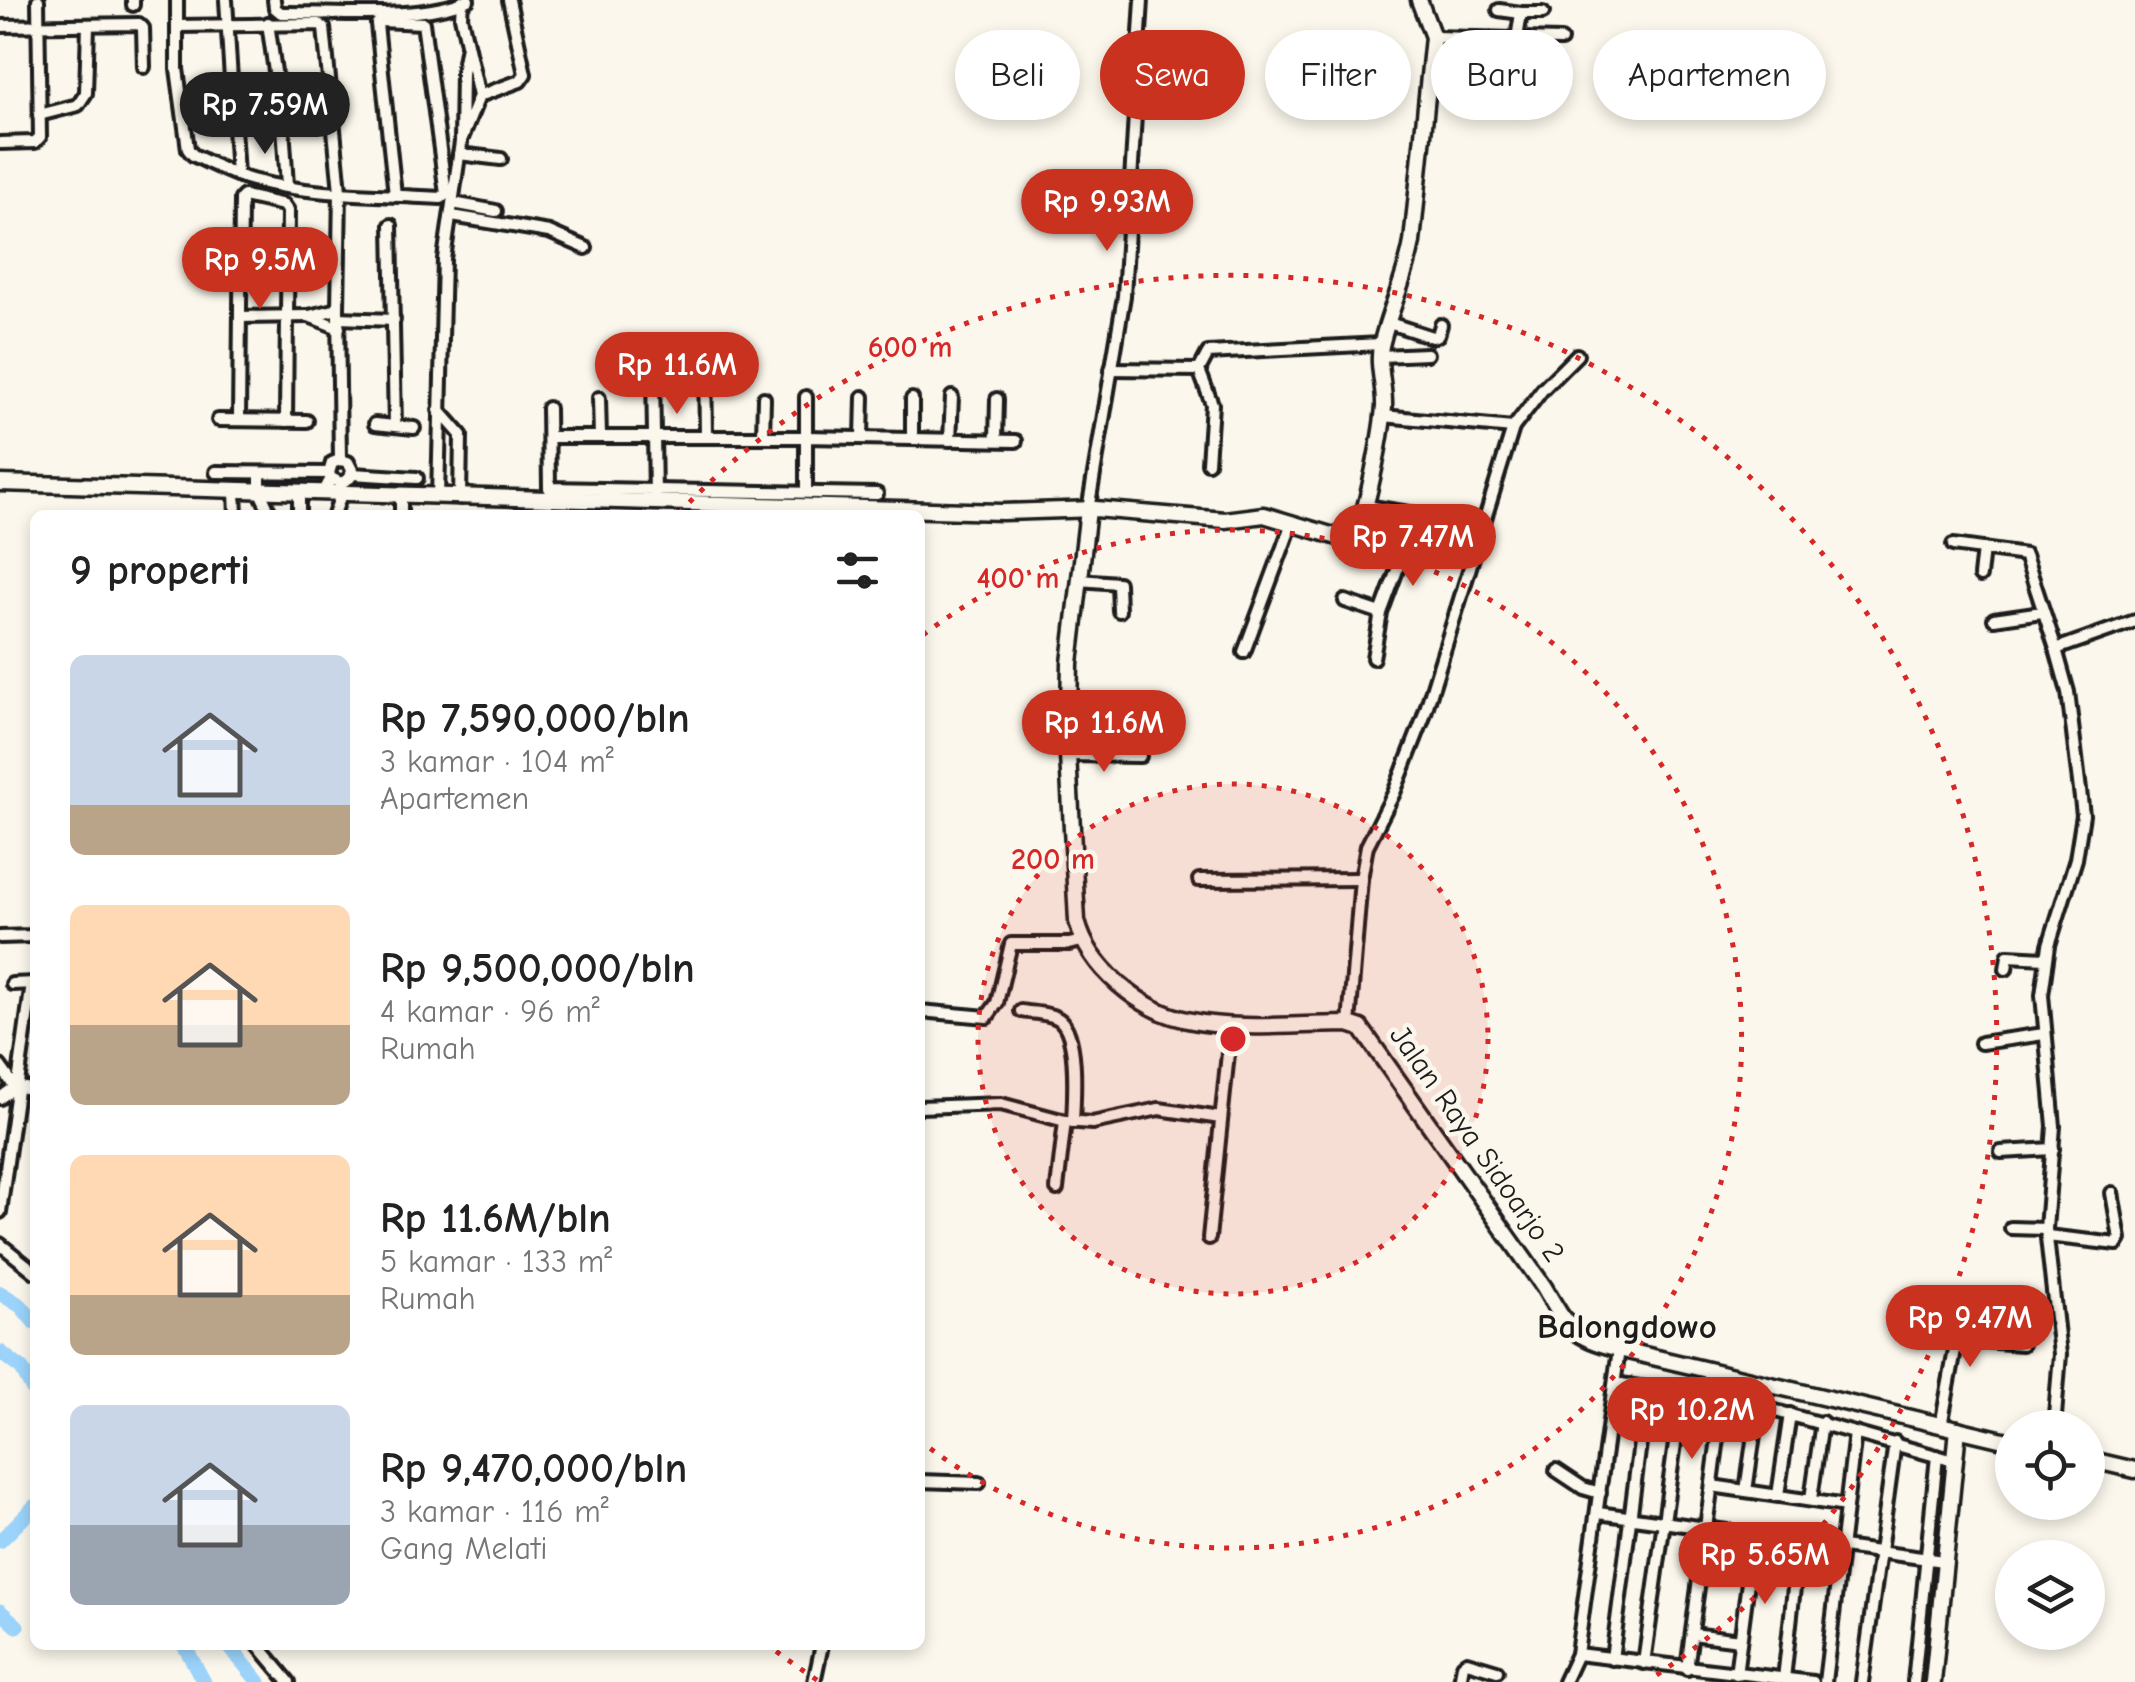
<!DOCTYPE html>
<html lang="id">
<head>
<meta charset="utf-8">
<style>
  body { margin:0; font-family:"Comic Neue",sans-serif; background:#f2f2f2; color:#222; height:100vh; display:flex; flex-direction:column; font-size:38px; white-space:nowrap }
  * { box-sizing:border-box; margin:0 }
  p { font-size:32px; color:#767676 }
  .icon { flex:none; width:55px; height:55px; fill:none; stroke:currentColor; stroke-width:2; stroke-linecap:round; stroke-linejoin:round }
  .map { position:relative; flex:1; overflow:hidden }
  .details { position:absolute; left:30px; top:510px; width:895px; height:1140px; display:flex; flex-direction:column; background:#fff; border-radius:15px; box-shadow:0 5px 15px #0003 }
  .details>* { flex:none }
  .hud { position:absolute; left:955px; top:30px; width:950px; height:90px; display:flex; gap:20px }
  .fabs { position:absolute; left:1995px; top:1410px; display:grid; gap:20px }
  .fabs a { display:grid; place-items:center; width:110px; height:110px; border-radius:50%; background:#fff; box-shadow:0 5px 15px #0003; font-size:50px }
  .price { position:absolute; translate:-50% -85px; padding:0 22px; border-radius:35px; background:#c8321e; color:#fff; font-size:32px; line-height:65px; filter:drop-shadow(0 2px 5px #0008) }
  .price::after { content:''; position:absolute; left:50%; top:60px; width:30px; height:22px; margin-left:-15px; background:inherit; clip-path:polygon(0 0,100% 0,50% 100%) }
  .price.on { background:#222; color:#fff }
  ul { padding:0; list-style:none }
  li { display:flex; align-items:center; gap:30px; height:250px; padding:0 40px }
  li span { display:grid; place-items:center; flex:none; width:280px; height:200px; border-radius:15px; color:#555 }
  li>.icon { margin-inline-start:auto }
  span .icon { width:120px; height:120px; fill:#fffc; stroke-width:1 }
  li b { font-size:42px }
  h2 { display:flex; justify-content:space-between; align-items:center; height:120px; padding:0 40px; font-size:42px }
  .pill { padding:0 35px; border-radius:45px; background:#fff; box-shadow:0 5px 15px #0003; font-size:35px; line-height:90px }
  .pill.on { background:#c8321e; color:#fff }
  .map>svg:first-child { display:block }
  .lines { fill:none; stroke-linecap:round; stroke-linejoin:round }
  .river { stroke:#9bd3fa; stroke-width:15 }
  .street-casing { stroke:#1c1c1c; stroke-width:18 }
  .secondary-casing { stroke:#1c1c1c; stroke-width:21 }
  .street { stroke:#fbf7ec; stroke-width:10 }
  .secondary { stroke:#fbf7ec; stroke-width:14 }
  .ring { fill:none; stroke:#d62828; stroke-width:5; stroke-dasharray:5 10 }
  .labels { text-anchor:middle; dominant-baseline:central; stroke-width:9; stroke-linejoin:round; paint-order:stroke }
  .street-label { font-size:30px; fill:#1c1c1c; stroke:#fbf7ec }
  .quarter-label { font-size:35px; font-weight:bold; fill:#1c1c1c; stroke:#fbf7ec }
  .centre { fill:#d62828; stroke:#fbf7ec; stroke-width:5 }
  .ring-label { font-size:30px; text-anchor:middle; font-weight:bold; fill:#d62828; stroke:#fbf7ec; stroke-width:9; stroke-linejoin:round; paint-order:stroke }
</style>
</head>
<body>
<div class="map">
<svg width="2135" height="1682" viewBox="0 0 2135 1682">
  <rect width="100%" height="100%" fill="#fbf7ec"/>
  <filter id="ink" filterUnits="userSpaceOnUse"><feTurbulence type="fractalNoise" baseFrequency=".01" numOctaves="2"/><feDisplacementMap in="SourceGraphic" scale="20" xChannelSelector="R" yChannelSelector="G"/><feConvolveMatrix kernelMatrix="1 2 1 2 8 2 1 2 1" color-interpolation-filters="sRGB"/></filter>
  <g filter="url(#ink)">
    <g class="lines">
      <g class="river">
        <polyline points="0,1293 21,1306 35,1323"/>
        <polyline points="0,1352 22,1369 35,1394"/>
        <polyline points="0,1541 35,1506"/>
        <polyline points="0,1611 17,1626"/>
        <polyline points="184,1645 204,1682"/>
        <polyline points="228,1645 259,1682"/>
      </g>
      <defs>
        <g id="street">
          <path d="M 177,0 L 177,69 L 188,149 L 193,155 C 212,164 232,175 252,180 C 312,196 379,194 441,198 L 446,194 L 423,23 L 380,21 L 377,24 L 395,195"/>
          <polyline points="226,0 237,175"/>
          <path d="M 274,0 L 275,8 L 281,13 C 336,12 420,21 468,0"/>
          <polyline points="133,5 133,0"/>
          <polyline points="1499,10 1521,13"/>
          <polyline points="268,23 283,127 287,185"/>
          <polyline points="0,26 139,24 143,28 144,67"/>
          <polyline points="178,26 319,24 324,28 340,191 338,309 340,460"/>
          <polyline points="1433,37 1561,40"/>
          <polyline points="1517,39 1521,13 1543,13"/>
          <polyline points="1431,54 1475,55 1478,38"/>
          <polyline points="479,96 520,81 525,74 509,0"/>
          <polyline points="39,115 78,105 86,93 88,25"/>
          <polyline points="462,138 479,96 461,17 462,1"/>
          <polyline points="0,143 35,142 40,137 38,0"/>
          <polyline points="459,154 501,159"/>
          <polyline points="453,203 496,211"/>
          <polyline points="452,216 549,232 586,248"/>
          <polyline points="391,225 395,426"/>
          <polyline points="338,309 309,316 339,328"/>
          <polyline points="240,317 309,316"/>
          <polyline points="338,318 394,320"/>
          <polyline points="1389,323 1432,337 1438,335 1441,325"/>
          <polyline points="1380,356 1427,354"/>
          <polyline points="705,357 706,437"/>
          <polyline points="1111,369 1199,370"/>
          <polyline points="653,372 655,496"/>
          <polyline points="599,398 600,437"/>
          <polyline points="548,408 549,488 877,494"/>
          <polyline points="439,410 461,435 460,498"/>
          <polyline points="1383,416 1513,428"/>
          <polyline points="218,420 307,421"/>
          <polyline points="239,420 241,199 244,196 284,205 288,211 286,421"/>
          <polyline points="375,424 414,428"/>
          <polyline points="549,437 806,437 806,397"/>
          <polyline points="763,437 764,398"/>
          <polyline points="862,437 863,397"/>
          <polyline points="912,439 912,399"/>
          <polyline points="950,440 952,397"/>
          <polyline points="996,440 997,399"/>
          <polyline points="1208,463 1212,404 1199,370 1208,353 1381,344"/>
          <polyline points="216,472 329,473"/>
          <polyline points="260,474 260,492 271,515"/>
          <polyline points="352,474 417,478"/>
          <polyline points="806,491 806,437 1016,441"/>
          <polyline points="235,492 236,515"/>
          <polyline points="299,492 299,515"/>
          <polyline points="323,493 331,478 329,473 332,463 340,460 348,462 352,470 350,478 341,483 331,478"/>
          <polyline points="401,496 401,515"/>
          <polyline points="438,497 444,259 461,142 462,73 467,46"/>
          <polyline points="1366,506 1483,525"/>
          <polyline points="1088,510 1124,296 1142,0"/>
          <polyline points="334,515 341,494"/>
          <polyline points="1354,540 1400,562 1381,613 1373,658"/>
          <polyline points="1953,545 2025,555 2056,649"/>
          <polyline points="1980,576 1983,549"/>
          <polyline points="1079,580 1118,583 1119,611"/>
          <polyline points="1345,601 1381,613"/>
          <polyline points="1994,619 2042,612"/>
          <polyline points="1244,652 1292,523"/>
          <polyline points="1068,755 1140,756"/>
          <polyline points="1199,880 1361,879"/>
          <polyline points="0,937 35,936"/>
          <polyline points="2006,969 2008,956 2046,958"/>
          <polyline points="12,984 35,983"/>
          <polyline points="920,1011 987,1017 997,1003 1011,944 1069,944 1082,941"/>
          <path d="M 1021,1011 C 1032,1013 1052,1013 1060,1020 C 1079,1036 1074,1099 1073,1122"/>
          <polyline points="1349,1024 1361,879 1367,846 1394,793 1423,719 1513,428 1543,389 1577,355"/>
          <polyline points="1981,1043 2044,1034"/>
          <polyline points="0,1066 15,1087"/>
          <polyline points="0,1098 15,1087 35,1089"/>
          <polyline points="920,1107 1001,1104 1065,1121 1092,1123 1159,1109 1221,1118"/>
          <polyline points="2001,1152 2053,1149"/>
          <polyline points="1057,1189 1065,1121"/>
          <polyline points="0,1212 32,983"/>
          <polyline points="2011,1228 2046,1229"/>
          <polyline points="2047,1236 2117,1244 2120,1239 2112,1193"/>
          <polyline points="1209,1238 1231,1024"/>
          <polyline points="0,1244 35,1272"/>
          <polyline points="1614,1387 1621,1384 1758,1406 1954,1461"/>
          <polyline points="1941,1426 1957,1339 2022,1344"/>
          <polyline points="2054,1428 2060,1354 2046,1229 2054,1126 2042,995 2049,945 2076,859 2083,815 2068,692 2056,649 2135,621"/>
          <polyline points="1556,1470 1583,1488 1600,1493"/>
          <polyline points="920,1481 979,1483"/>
          <polyline points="1712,1486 1846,1506"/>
          <polyline points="1746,1491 1758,1406"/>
          <polyline points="1778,1495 1790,1414"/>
          <polyline points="1811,1499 1822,1422"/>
          <polyline points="1598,1513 1943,1561"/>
          <polyline points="1692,1634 1740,1640"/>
          <polyline points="258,1645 289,1682"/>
          <polyline points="1577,1654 1813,1682"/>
          <polyline points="1612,1659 1647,1389"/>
          <polyline points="1644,1663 1682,1394"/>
          <polyline points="1687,1669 1723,1401"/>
          <polyline points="1736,1674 1754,1536"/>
          <polyline points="1784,1679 1799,1542"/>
          <polyline points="814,1682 822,1645"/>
          <polyline points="1460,1682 1463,1665 1467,1662 1497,1671"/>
          <polyline points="1564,1682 1577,1654 1619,1349"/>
          <polyline points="1825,1682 1855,1433"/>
          <polyline points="1862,1682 1895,1442"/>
          <polyline points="1914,1682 1937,1456"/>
        </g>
        <g id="secondary">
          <path d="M 0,483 L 1002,512 L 1095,509 L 1225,520 L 1264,515 L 1351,541 C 1365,529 1382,430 1384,407 C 1385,387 1377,366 1381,346 C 1389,310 1406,278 1412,242 L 1433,37 L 1419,0"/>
          <path d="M 1088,510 L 1070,663 L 1068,755 L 1077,921 C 1088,967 1140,1010 1187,1020 C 1238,1031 1297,1024 1349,1024 L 1361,1028 L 1544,1287 C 1568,1329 1571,1336 1619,1349 L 2012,1442"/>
          <polyline points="2088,1459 2135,1470"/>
          <polyline points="1933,1682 1958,1429"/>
        </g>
      </defs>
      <use href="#street" class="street-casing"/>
      <use href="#secondary" class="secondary-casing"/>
      <use href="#street" class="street"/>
      <use href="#secondary" class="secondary"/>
    </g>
  </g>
  <circle cx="1233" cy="1039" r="255" fill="#d62828" fill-opacity=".12"/>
  <g class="ring">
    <circle cx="1233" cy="1039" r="255"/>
    <path d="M923 635A509 509 0 1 1 923 1443"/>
    <path d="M817 1680A764 764 0 0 1 768 1645M679 513A764 764 0 1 1 1649 1680"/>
  </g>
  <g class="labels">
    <g class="street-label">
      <text transform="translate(1477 1144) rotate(55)">Jalan Raya Sidoarjo 2</text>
    </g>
    <g class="quarter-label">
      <text x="1627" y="1326">Balongdowo</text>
    </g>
  </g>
  <circle cx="1233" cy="1039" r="15" class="centre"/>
  <g class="ring-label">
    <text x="910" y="357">600 m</text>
    <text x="1018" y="588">400 m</text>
    <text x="1053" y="869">200 m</text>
  </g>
</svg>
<div class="fabs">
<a><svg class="icon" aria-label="locate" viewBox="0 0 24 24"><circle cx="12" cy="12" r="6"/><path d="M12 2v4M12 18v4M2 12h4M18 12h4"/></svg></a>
<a><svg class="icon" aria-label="layers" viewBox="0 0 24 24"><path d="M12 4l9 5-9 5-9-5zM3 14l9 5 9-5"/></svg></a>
</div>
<b class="price on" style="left:265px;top:157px">Rp 7.59M</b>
<b class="price" style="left:1107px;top:254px">Rp 9.93M</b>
<b class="price" style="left:260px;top:312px">Rp 9.5M</b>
<b class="price" style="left:677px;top:417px">Rp 11.6M</b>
<b class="price" style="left:1413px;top:589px">Rp 7.47M</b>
<b class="price" style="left:1104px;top:775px">Rp 11.6M</b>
<b class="price" style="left:1970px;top:1370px">Rp 9.47M</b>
<b class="price" style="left:1692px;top:1462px">Rp 10.2M</b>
<b class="price" style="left:1765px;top:1607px">Rp 5.65M</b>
<div class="hud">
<a class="pill">Beli</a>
<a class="pill on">Sewa</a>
<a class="pill">Filter</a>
<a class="pill">Baru</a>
<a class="pill">Apartemen</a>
</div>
<section class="details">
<h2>9 properti<svg class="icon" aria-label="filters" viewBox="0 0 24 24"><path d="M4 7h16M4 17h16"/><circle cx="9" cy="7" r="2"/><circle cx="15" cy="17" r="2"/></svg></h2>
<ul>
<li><span style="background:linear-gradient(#c9d6e8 75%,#b9a48a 0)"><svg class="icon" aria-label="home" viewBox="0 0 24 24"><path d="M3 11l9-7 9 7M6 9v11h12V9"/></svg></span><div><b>Rp 7,590,000/bln</b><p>3 kamar · 104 m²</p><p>Apartemen</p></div></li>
<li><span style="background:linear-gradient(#ffd9b3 60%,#b9a48a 0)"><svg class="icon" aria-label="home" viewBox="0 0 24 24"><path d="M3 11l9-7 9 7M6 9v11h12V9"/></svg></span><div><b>Rp 9,500,000/bln</b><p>4 kamar · 96 m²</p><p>Rumah</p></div></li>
<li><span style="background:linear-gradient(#ffd9b3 70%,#b9a48a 0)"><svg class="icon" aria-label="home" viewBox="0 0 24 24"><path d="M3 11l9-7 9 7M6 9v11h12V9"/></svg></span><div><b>Rp 11.6M/bln</b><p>5 kamar · 133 m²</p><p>Rumah</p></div></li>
<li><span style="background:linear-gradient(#c9d6e8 60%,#9aa5b1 0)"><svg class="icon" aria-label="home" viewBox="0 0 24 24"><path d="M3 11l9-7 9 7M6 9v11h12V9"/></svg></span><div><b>Rp 9,470,000/bln</b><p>3 kamar · 116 m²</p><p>Gang Melati</p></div></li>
</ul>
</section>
</div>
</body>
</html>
